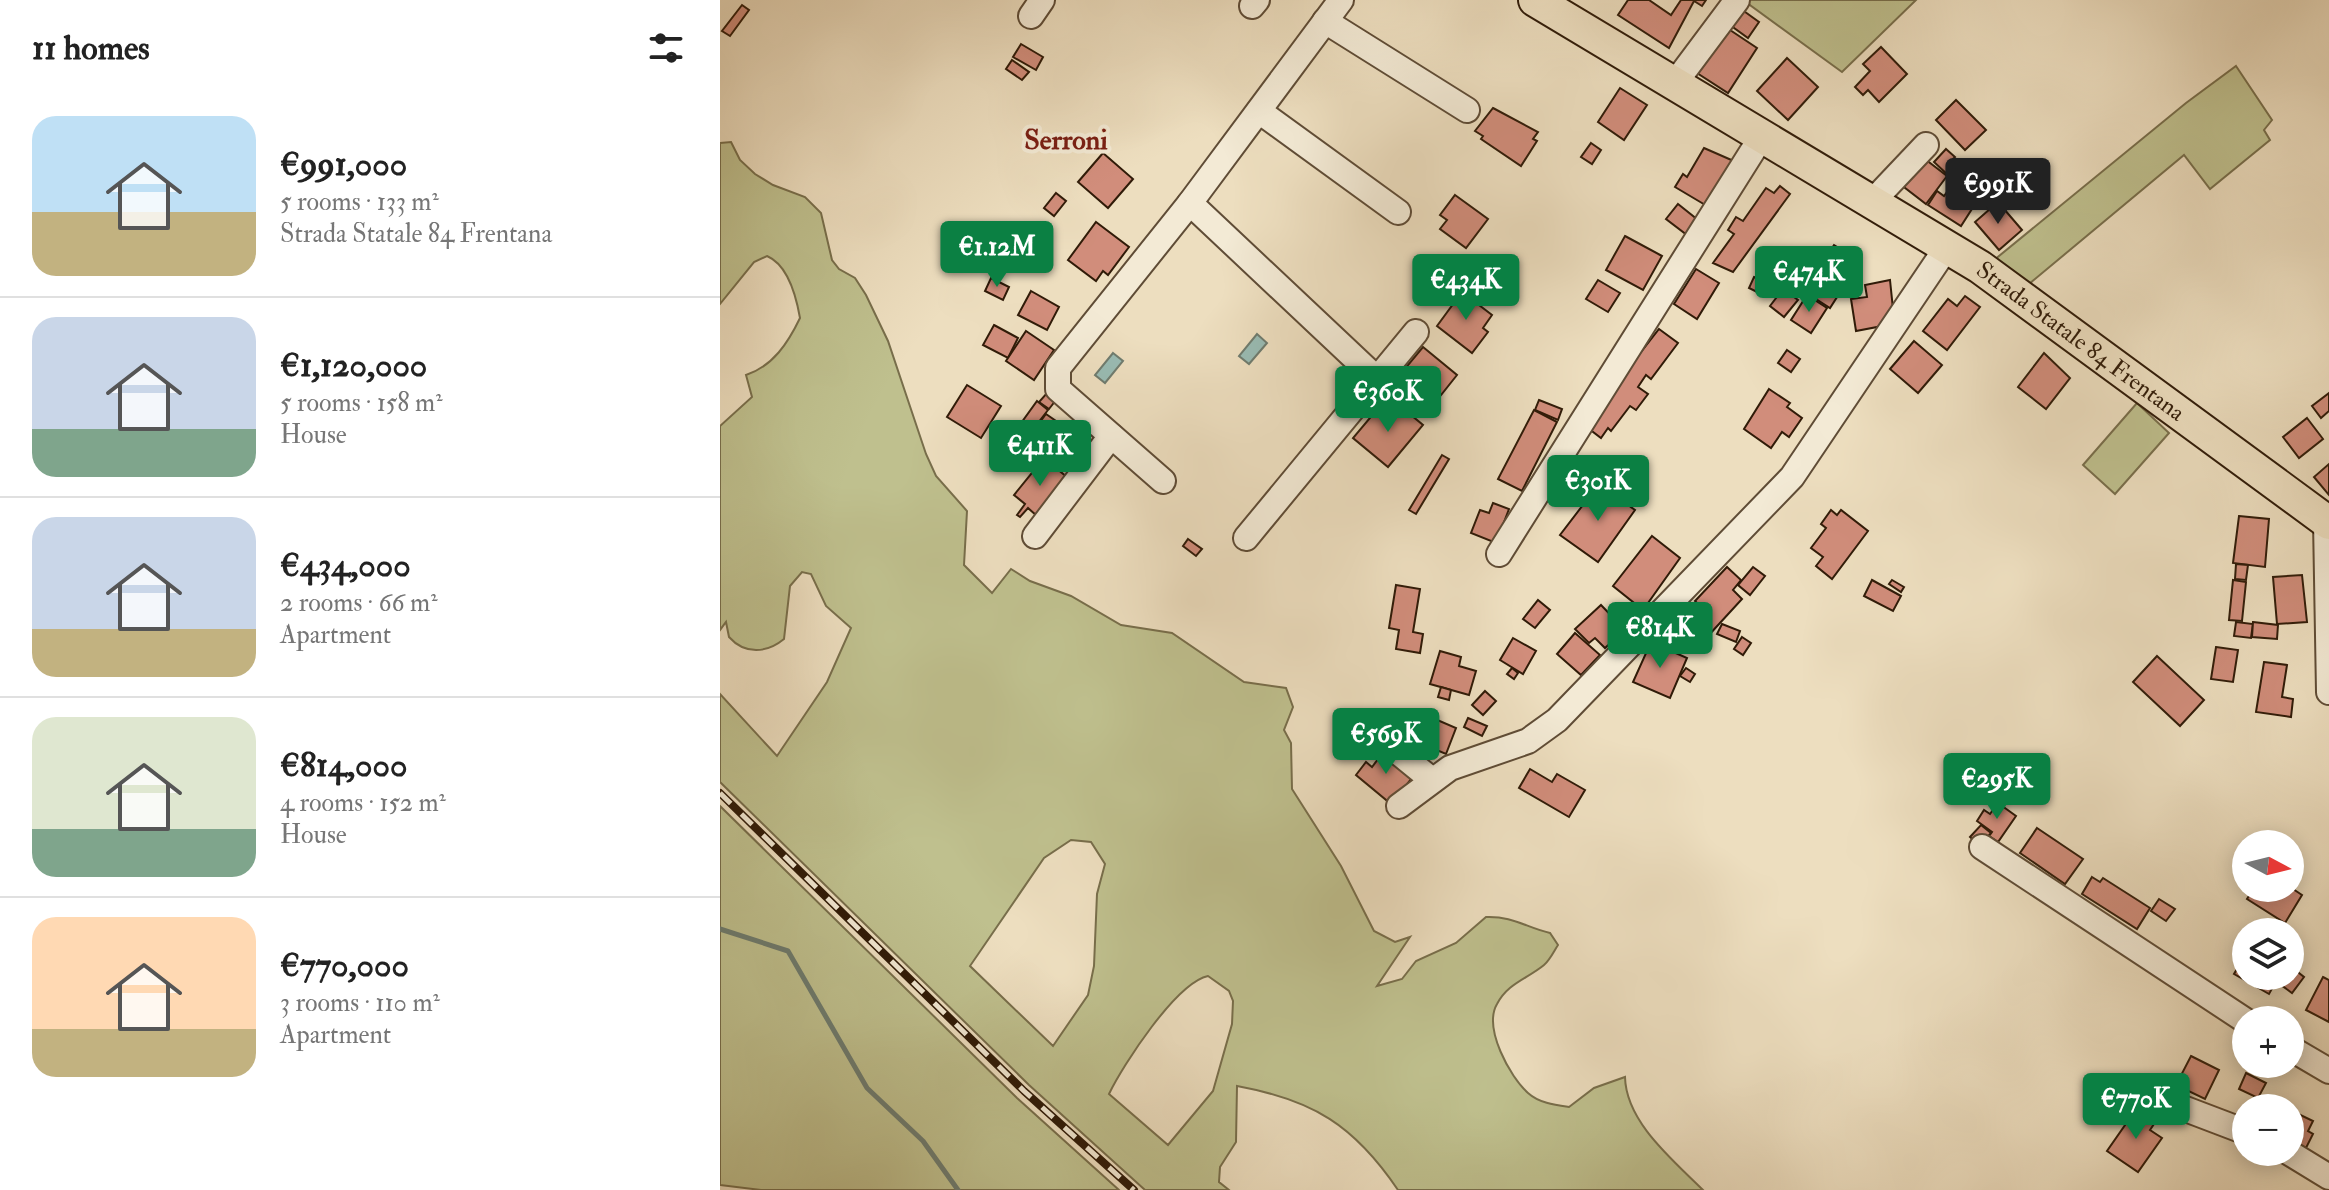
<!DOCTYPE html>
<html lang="en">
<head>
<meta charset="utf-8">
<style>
  body { margin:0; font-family:"IM FELL Double Pica",serif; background:#f6f6f6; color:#222; height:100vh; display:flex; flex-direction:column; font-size:30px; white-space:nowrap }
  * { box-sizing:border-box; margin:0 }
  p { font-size:26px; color:#767676 }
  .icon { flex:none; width:44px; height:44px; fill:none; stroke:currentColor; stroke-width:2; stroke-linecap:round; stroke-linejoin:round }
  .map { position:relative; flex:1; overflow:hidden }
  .sheet { display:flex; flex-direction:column; background:#fff; width:720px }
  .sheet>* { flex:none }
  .needle { width:52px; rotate:97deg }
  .tools { position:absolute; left:1512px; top:830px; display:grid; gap:16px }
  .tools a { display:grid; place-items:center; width:72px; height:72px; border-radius:50%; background:#fff; box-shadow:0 4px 20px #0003; font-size:40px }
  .price { position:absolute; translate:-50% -68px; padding:0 18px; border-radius:8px; background:#0b8043; color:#fff; font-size:26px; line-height:52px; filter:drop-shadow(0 2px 4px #0008) }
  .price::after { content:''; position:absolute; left:50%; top:48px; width:24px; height:18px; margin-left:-12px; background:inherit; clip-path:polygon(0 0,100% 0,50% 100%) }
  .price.current { background:#222; color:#fff }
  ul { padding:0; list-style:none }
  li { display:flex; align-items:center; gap:24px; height:200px; padding:0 32px }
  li+li { border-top:2px solid #e0e0e0 }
  li span { display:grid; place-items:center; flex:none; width:224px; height:160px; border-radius:24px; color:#555 }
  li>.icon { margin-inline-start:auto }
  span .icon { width:96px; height:96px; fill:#fffc; stroke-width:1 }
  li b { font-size:34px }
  h2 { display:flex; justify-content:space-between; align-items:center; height:96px; padding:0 32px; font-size:34px }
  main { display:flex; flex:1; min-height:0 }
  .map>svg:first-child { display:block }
  .green { fill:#bfc08e; stroke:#786e4b; stroke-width:2; fill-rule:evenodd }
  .water { fill:#99bcb4; stroke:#6f7c6f; stroke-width:2 }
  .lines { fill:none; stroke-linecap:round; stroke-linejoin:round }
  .stream { stroke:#6f7c6f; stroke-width:5 }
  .building { fill:#d18d7b; stroke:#301b08; stroke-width:2 }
  .minor-casing { stroke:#5f4c36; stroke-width:28 }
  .major-casing { stroke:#301b08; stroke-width:36 }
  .minor { stroke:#f3ead5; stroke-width:24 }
  .major { stroke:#eddebf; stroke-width:32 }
  .rail-casing { stroke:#301b08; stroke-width:8 }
  .rail { stroke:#f3ead5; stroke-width:5; stroke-dasharray:15; stroke-linecap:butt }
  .labels { text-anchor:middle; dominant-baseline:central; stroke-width:8; stroke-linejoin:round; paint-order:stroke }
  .street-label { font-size:24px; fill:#301b08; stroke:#f3ead5 }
  .quarter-label { font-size:28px; font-weight:bold; fill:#7a1f14; stroke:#f3ead5 }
</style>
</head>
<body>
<main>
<section class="sheet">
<h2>11 homes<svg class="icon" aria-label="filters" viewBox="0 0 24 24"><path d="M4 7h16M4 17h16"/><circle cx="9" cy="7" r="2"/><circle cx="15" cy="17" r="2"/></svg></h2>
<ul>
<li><span style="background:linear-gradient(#bfe0f5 60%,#c2b280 0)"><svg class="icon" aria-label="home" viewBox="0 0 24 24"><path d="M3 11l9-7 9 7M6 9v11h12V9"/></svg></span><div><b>€991,000</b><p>5 rooms · 133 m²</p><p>Strada Statale 84 Frentana</p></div></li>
<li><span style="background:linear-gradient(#c9d6e8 70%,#7fa58c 0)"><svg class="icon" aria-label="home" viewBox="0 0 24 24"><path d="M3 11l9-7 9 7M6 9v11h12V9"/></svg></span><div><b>€1,120,000</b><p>5 rooms · 158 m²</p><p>House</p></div></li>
<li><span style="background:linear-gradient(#c9d6e8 70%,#c2b280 0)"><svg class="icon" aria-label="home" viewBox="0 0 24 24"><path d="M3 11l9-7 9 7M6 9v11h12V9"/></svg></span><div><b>€434,000</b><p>2 rooms · 66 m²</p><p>Apartment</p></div></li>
<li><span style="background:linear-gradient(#dfe7d0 70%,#7fa58c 0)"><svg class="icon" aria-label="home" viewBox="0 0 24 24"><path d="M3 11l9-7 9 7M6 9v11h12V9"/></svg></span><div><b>€814,000</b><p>4 rooms · 152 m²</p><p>House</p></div></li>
<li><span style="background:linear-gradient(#ffd9b3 70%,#c2b280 0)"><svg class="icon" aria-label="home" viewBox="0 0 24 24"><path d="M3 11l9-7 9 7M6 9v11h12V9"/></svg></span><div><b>€770,000</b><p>3 rooms · 110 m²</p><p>Apartment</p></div></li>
</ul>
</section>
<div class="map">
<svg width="1609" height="1190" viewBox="0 0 1609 1190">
  <rect width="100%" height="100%" fill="#eddebf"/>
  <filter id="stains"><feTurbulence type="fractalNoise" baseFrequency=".0025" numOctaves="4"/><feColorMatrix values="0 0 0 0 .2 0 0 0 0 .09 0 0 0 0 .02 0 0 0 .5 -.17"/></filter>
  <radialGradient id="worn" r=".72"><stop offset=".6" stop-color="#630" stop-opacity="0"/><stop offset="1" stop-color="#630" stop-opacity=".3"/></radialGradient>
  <g class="green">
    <polygon points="1023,0 1196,0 1122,72"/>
    <polygon points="1516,66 1552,120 1544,130 1550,140 1490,189 1464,155 1303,289 1268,265 1466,103"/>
    <path d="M 11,142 L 20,160 L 35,174 L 53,185 L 85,197 L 101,213 L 112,260 L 119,269 L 135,278 L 146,295 L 168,341 L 206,454 L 216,476 L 247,511 L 244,565 L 272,593 L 291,569 L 310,581 L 351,596 L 401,625 L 452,633 L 524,682 L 566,688 L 573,707 L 564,730 L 571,743 L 572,789 L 621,866 L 654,931 L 675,942 L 690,937 L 657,986 L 682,979 L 696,961 L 736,943 L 766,917 C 793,916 805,927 830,933 L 838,945 C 834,951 830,960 824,965 C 807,979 788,983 777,1004 C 763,1028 790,1077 808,1093 C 819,1103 835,1105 849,1107 L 874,1088 L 905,1077 C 906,1122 953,1160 983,1190 L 678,1190 C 634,1125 593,1100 517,1086 L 516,1142 L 500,1167 L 499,1182 L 509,1190 L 425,1190 L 309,1085 L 0,782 L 0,694 L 57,756 L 107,682 L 131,628 L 106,606 L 91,574 L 82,572 L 70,586 L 64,639 C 47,653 25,655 9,637 L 6,622 L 0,630 L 0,426 L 32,397 L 26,375 C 53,366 68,343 80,318 C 76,295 68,265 47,256 L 34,262 L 0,304 L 0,143 ZM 351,840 L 371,842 L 385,864 L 377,894 L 374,966 L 368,995 L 333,1046 L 250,966 L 324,858 ZM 488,976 L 509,991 L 513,1001 L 512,1024 L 493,1091 L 448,1145 L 389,1094 C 403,1065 456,983 488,976 Z"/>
    <polygon points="1417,403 1449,433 1395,494 1363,465"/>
    <polygon points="0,806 297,1098 399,1190 41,1190 0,1185"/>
  </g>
  <g class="water">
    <polygon points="537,334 547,343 529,364 519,356"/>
    <polygon points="393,353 403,361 385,383 375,375"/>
  </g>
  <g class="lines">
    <polyline class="stream" points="0,929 68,951 147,1088 203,1141 238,1190"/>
  </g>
  <g class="building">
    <polygon points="908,0 929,0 951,15 961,0 986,0 982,6 974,1 949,48 898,15"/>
    <polygon points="22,5 29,10 10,36 2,31"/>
    <polygon points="1021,9 1039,22 1028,38 1010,25"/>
    <polygon points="1007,28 1037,48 1008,93 977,73"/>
    <polygon points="301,44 323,57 316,70 293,57"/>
    <polygon points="1161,47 1187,74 1159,102 1148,90 1143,95 1135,87 1150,71 1143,64"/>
    <polygon points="1067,58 1098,87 1068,120 1037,91"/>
    <polygon points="292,60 309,72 302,80 286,69"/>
    <polygon points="900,88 927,105 904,140 878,122"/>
    <polygon points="1236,100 1266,130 1245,150 1216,120"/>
    <polygon points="773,108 818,132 813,139 817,141 801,166 761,139 763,136 755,131"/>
    <polygon points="871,143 881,150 872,164 861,157"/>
    <polygon points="984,148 1016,162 987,206 955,187 963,174 967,177"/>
    <polygon points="1226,149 1235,157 1227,165 1233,170 1228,175 1214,162"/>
    <polygon points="383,153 413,179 388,208 358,182"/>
    <polygon points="1201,156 1227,176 1206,204 1180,184"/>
    <polygon points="1232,185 1257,201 1241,226 1208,205 1217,191 1224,196"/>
    <polygon points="1060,186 1070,194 1013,272 993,263 1014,234 1008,230 1016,217 1023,221 1046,188 1054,193"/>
    <polygon points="336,193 346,201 334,216 324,208"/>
    <polygon points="735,195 768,219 746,248 720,229 727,220 720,215"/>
    <polygon points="1278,202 1302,230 1279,250 1255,222"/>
    <polygon points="958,204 978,220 967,235 946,219"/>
    <polygon points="376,222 409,247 388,275 383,271 376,281 348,260"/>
    <polygon points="905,236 942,256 923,290 886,270"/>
    <polygon points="1114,245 1140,261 1110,308 1096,299 1104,287 1092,279"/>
    <polygon points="976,269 999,283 977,319 954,304"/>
    <polygon points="1034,277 1050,285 1045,296 1029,288"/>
    <polygon points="271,278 289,287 283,300 265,291"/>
    <polygon points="878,280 900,293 888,312 866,299"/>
    <polygon points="1170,280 1173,309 1162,326 1136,331 1131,299 1147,297 1145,285"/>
    <polygon points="1063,289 1078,300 1064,317 1050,306"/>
    <polygon points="311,291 339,307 327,330 298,315"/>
    <polygon points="742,292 772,315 763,328 768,332 752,353 717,326"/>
    <polygon points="1087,295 1107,308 1091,333 1071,320"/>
    <polygon points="1245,296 1260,307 1227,350 1203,331 1228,299 1237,306"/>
    <polygon points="274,325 298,338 288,358 263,345"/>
    <polygon points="939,329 958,343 931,379 926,375 918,387 928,394 916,410 910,406 891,431 888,428 881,438 864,425"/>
    <polygon points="306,331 334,350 314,380 286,361"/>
    <polygon points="1194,341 1222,365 1198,393 1170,369"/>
    <polygon points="703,347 737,375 713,405 684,381 688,375 683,371"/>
    <polygon points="1067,350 1080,359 1071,372 1058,363"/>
    <polygon points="1324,353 1350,378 1326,409 1298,387"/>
    <polygon points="247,385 281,406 261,438 227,417"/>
    <polygon points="1049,389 1070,403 1067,407 1082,418 1069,437 1062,432 1051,448 1024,429"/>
    <polygon points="327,393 336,400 329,409 319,402"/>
    <polygon points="1609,393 1609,411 1601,418 1592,406"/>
    <polygon points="819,400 842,409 838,420 815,410"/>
    <polygon points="317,401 328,410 318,423 335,435 327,446 299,426"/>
    <polygon points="660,406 672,416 680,406 703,425 668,467 633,438"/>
    <polygon points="814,410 837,422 802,491 778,479"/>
    <polygon points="326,414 336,421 330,429 320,422"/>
    <polygon points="1587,418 1603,439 1579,458 1563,437"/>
    <polygon points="722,455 729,459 696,514 689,510"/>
    <polygon points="324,458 348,478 317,516 308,508 300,517 297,515 305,504 294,495"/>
    <polygon points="1609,464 1609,495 1594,477"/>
    <polygon points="879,484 915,510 878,562 840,535"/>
    <polygon points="773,503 789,509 776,543 751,533 760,510 769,513"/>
    <polygon points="1111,510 1117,515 1121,510 1148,531 1112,579 1096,566 1103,557 1091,548 1106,528 1101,524"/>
    <polygon points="1519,516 1549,519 1545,567 1513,563"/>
    <polygon points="932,536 960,558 923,610 893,586"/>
    <polygon points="468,539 482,549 476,556 463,546"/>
    <polygon points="1516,564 1528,565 1526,580 1515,579"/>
    <polygon points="1007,567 1021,580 1013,590 1022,599 988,636 975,624 986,612 975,601"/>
    <polygon points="1033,567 1045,576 1030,595 1018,585"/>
    <polygon points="1582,575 1587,622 1557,624 1553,577"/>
    <polygon points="1152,580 1181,596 1173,611 1144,596"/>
    <polygon points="1172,580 1184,587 1181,592 1169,584"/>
    <polygon points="1513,580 1526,582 1522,621 1509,620"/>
    <polygon points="676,585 700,589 693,632 703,634 700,653 676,649 679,630 669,628"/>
    <polygon points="818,600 830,610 815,628 803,619"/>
    <polygon points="881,605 905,630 885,648 875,638 869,643 855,629"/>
    <polygon points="1516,622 1533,624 1531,638 1514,636"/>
    <polygon points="1533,622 1558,625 1557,639 1532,637"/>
    <polygon points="1002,624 1020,631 1016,642 997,634"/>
    <polygon points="855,633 880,655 861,675 837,654"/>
    <polygon points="1022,637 1031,643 1023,655 1014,649"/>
    <polygon points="793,638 816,651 803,674 780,660"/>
    <polygon points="931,642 967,658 950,698 913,682"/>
    <polygon points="1496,647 1518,650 1513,682 1491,679"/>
    <polygon points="720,651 741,657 739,666 756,671 749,695 710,684"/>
    <polygon points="1437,656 1484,700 1460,726 1413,682"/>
    <polygon points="1544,662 1567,665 1562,697 1573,699 1571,717 1536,712"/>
    <polygon points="792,668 798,673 794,679 787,674"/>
    <polygon points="966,668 975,674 970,682 960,676"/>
    <polygon points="721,687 731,690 729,700 718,697"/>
    <polygon points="765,691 776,701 763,715 752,705"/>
    <polygon points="708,716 736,728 726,754 712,748 708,759 693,753"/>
    <polygon points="748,718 767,726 762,736 744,727"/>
    <polygon points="665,750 695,774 671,804 636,775 646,762 652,767"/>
    <polygon points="810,769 832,782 837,774 865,790 849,817 799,788"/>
    <polygon points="1278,803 1296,816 1278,842 1269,836 1272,832 1257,821 1264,810 1270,814"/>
    <polygon points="1261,825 1271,833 1260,846 1250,837"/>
    <polygon points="1317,828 1363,859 1345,884 1300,853"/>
    <polygon points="1372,877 1380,882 1383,878 1430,908 1417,929 1362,894"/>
    <polygon points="1570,887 1582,895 1565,923 1527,899 1534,888"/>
    <polygon points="1439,899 1455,909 1446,921 1431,911"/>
    <polygon points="1526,954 1526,976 1559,976 1549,994 1514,974"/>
    <polygon points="1574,969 1584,977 1572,993 1561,985"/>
    <polygon points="1603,977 1609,980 1609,1022 1586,1010"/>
    <polygon points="1471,1056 1499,1070 1485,1099 1456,1085"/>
    <polygon points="1526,1073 1546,1083 1538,1098 1519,1089"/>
    <polygon points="1417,1108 1436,1121 1430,1130 1442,1138 1418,1172 1387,1151"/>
    <polygon points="1570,1110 1593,1121 1588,1131 1593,1134 1586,1148 1570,1140"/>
  </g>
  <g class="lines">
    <defs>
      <g id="minor">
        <polyline points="532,6 537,0"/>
        <polyline points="311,16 322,0"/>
        <polyline points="605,21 747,110"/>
        <polyline points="955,83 1017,0"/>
        <polyline points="539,111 678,212"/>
        <polyline points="1152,202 1206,145"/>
        <polyline points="470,203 657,379"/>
        <polyline points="443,481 338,389 338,368 470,203 621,0"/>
        <polyline points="1606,521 1609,692"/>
        <polyline points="315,536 391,436"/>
        <polyline points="526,538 696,332"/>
        <polyline points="779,554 1042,136"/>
        <polyline points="657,735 712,780"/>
        <polyline points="679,806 730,768 808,741 837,720 1072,477 1227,247"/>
        <polyline points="1262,847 1526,1021"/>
        <polyline points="1570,1048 1609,1071"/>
        <polyline points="1455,1105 1526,1132"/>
        <polyline points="1568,1152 1609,1177"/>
      </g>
      <g id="major">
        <path id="s1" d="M 815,0 L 1260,267 L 1609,523"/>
      </g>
    </defs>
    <use href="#minor" class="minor-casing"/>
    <use href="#major" class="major-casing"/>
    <use href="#minor" class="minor"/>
    <use href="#major" class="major"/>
    <defs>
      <polyline id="rail" points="0,793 304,1091 414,1190"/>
    </defs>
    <use href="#rail" class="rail-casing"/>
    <use href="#rail" class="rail"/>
  </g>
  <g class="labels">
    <g class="street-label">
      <text stroke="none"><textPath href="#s1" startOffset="644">Strada Statale 84 Frentana</textPath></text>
    </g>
    <g class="quarter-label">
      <text x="346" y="140">Serroni</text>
    </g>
  </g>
  <rect width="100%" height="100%" filter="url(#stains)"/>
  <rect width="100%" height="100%" fill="url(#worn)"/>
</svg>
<div class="tools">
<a><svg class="needle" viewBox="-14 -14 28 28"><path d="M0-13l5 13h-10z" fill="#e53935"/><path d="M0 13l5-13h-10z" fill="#767676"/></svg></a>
<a><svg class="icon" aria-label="layers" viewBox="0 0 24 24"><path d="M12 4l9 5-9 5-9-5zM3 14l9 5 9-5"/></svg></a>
<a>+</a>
<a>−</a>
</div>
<b class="price current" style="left:1278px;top:226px">€991K</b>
<b class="price" style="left:277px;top:289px">€1.12M</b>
<b class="price" style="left:1089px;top:314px">€474K</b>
<b class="price" style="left:746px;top:322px">€434K</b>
<b class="price" style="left:668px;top:434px">€360K</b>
<b class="price" style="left:320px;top:488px">€411K</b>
<b class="price" style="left:878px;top:523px">€301K</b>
<b class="price" style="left:940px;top:670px">€814K</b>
<b class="price" style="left:666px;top:776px">€569K</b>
<b class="price" style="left:1277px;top:821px">€295K</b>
<b class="price" style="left:1416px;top:1141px">€770K</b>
</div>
</main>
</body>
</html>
